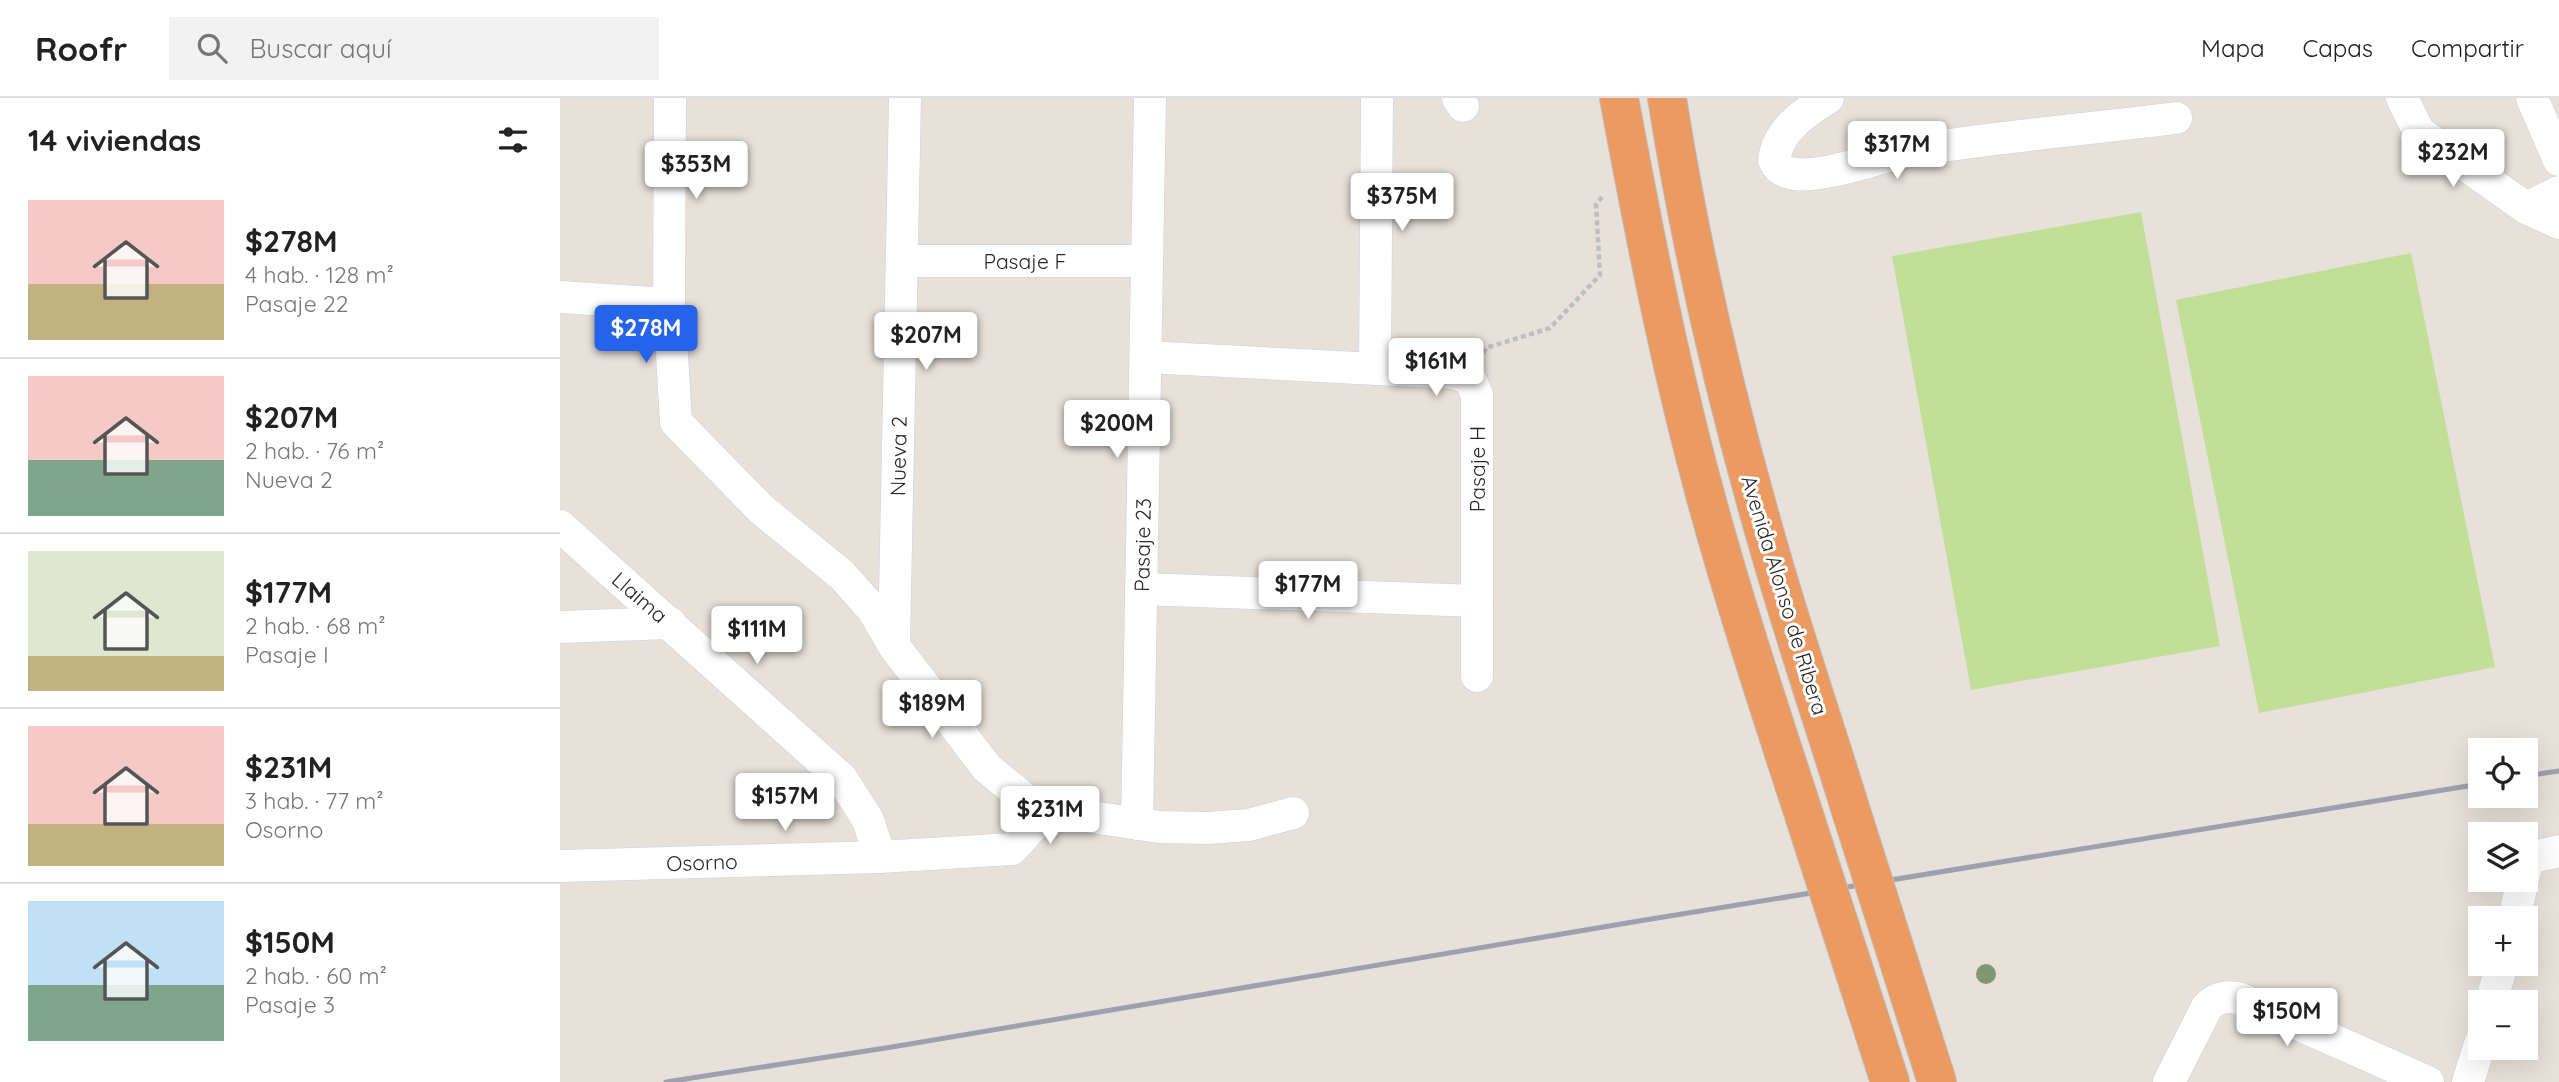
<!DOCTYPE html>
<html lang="es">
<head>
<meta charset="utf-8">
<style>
  body { margin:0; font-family:Quicksand,sans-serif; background:#f2f2f2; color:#222; height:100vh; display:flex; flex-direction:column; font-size:26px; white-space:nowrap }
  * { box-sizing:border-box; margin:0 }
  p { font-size:23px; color:#767676 }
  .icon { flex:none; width:38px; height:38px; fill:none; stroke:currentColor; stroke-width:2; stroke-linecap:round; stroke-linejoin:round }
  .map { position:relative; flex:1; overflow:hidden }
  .panel { display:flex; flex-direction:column; background:#fff; width:560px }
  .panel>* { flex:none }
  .controls { position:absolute; left:1908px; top:640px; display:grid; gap:14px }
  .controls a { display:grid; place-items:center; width:70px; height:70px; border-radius:0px; background:#fff; box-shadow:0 7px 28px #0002; font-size:35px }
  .price { position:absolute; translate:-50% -60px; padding:0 16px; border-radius:7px; background:#fff; color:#222; font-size:23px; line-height:46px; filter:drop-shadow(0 2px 4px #0008) }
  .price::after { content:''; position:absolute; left:50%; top:42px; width:21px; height:16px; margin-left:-10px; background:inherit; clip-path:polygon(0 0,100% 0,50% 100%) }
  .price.active { background:#2563eb; color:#fff }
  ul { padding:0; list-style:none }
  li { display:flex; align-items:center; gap:21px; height:175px; padding:0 28px }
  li+li { border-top:2px solid #e0e0e0 }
  li span { display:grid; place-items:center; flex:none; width:196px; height:140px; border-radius:0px; color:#555 }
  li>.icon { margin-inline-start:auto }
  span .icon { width:84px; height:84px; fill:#fffc; stroke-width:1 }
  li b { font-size:30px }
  h2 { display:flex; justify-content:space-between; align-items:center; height:84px; padding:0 28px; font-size:30px }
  header { display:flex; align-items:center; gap:42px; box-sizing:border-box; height:98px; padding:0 35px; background:#fff; border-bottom:2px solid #e0e0e0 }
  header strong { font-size:33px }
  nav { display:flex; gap:38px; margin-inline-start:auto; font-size:24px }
  .search { width:490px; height:63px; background:#f2f2f2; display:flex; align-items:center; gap:18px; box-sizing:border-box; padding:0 24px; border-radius:0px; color:#767676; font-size:26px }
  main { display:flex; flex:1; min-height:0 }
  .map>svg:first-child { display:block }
  .pitch { fill:#c2df98 }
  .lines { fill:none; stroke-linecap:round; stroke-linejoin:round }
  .minor-casing { stroke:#cccfda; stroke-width:33 }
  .highway-casing { stroke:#bebebe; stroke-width:40 }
  .path { stroke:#bebebe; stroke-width:4.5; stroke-dasharray:5 3.5; stroke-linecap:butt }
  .minor { stroke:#fff; stroke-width:32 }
  .highway { stroke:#eb9a61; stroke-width:38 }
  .rail { stroke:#9da0af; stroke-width:5 }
  .highway-bridge-casing { stroke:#bebebe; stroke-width:40; stroke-linecap:butt }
  .highway-bridge { stroke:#eb9a61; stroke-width:38 }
  .tree { fill:#819774 }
  .labels { text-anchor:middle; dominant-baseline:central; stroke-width:6; stroke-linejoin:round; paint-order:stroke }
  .street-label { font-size:21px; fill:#272727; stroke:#fff }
</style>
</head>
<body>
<header>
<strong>Roofr</strong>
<div class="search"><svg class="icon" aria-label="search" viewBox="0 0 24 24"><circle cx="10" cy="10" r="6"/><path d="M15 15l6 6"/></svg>Buscar aquí</div>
<nav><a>Mapa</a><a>Capas</a><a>Compartir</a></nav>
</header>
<main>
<section class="panel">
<h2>14 viviendas<svg class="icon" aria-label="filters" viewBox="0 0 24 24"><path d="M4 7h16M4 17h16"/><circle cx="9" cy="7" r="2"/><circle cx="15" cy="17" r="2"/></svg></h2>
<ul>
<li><span style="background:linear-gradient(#f6c9c9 60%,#c2b280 0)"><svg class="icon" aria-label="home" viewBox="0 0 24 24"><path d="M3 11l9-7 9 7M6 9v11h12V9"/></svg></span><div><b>$278M</b><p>4 hab. · 128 m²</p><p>Pasaje 22</p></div></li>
<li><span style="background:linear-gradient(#f6c9c9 60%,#7fa58c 0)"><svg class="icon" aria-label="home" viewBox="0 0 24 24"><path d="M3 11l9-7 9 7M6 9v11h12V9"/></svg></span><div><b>$207M</b><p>2 hab. · 76 m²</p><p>Nueva 2</p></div></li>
<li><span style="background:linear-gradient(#dfe7d0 75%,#c2b280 0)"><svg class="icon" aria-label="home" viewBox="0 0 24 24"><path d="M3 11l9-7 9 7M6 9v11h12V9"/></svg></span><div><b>$177M</b><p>2 hab. · 68 m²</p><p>Pasaje I</p></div></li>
<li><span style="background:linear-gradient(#f6c9c9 70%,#c2b280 0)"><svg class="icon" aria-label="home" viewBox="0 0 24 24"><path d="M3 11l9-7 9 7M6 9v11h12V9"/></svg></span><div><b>$231M</b><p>3 hab. · 77 m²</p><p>Osorno</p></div></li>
<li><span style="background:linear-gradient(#bfe0f5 60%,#7fa58c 0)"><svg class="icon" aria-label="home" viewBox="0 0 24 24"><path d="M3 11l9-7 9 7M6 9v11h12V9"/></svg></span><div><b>$150M</b><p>2 hab. · 60 m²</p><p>Pasaje 3</p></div></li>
</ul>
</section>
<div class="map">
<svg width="1999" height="984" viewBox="0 0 1999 984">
  <rect width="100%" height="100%" fill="#e8e1da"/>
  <g class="pitch">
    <polygon points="1581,114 1660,548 1411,592 1332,158"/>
    <polygon points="1851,155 1935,569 1699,615 1616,202"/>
  </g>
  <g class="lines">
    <defs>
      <g id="minor">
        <polyline points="110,0 109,206 116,324 201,411 282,477 313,512 334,548 427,670 466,702 489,710 532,719 599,729 647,730 689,727 733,715"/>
        <polyline points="898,0 903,8"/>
        <path d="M 1268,0 C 1244,15 1218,32 1214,62 C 1218,72 1226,75 1235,76 C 1266,80 1323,57 1356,52 C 1442,38 1530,31 1616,20"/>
        <polyline points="1842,0 1859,34 1966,110 1999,125"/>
        <polyline points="1972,0 1999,62"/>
        <polyline points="1966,110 1999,94"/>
        <polyline points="342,163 587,163"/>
        <polyline points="0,199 109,206"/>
        <polyline points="586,259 894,275 910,281 917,297 917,578"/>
        <polyline points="815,271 817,0"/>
        <polyline points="0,428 282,681 308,722 320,759"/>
        <polyline points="581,491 917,503"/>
        <polyline points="0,529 110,525"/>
        <polyline points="334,546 345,0"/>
        <polyline points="577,726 590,0"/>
        <polyline points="0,768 320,759 452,751 489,710"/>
        <polyline points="1965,773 1968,760 1999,753"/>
        <polyline points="1954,821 1963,782"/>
        <polyline points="1931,905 1942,866"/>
        <path d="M 1609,984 L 1647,909 C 1657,899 1667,897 1681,901 L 1868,984"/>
        <polyline points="1908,984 1920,946"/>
      </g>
      <g id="highway">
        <path d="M 1059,0 C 1083,129 1108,258 1142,385 C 1172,498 1209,609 1245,720"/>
        <path d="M 1107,0 C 1131,152 1166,302 1209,450 C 1234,538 1264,625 1291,713"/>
        <polyline points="1339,864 1377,984"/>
        <polyline points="1293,869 1330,984"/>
      </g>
    </defs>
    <use href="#minor" class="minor-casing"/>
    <use href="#highway" class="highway-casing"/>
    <polyline class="path" points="923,255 926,250 990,230 1040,177 1036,106 1042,99"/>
    <use href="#minor" class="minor"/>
    <use href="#highway" class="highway"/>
    <g class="rail">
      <polyline points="1965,678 1999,673"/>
      <polyline points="106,984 332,949 1079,823 1920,686"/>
    </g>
    <defs>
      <g id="highway-bridge">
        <polyline points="1291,713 1339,864"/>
        <polyline points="1245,720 1293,869"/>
      </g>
    </defs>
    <use href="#highway-bridge" class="highway-bridge-casing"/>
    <use href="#highway-bridge" class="highway-bridge"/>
  </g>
  <circle class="tree" cx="1426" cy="876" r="10"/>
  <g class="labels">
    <g class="street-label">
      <text x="465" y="163">Pasaje F</text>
      <text transform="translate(338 358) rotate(-89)">Nueva 2</text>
      <text transform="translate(917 371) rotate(-90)">Pasaje H</text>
      <text transform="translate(582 447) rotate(-89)">Pasaje 23</text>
      <text transform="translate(1225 497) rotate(73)">Avenida Alonso de Ribera</text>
      <text transform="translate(80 499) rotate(41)">Llaima</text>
      <text transform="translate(142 764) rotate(-2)">Osorno</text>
    </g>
  </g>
</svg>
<div class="controls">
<a><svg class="icon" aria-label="locate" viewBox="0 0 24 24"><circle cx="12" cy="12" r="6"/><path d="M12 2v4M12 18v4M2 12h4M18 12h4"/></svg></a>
<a><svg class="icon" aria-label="layers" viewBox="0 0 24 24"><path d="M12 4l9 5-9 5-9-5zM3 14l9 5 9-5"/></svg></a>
<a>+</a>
<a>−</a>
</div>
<b class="price" style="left:1337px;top:83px">$317M</b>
<b class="price" style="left:1893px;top:91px">$232M</b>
<b class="price" style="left:136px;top:103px">$353M</b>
<b class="price" style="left:842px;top:135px">$375M</b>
<b class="price active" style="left:86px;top:267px">$278M</b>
<b class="price" style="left:366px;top:274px">$207M</b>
<b class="price" style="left:876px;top:300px">$161M</b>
<b class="price" style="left:557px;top:362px">$200M</b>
<b class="price" style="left:748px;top:523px">$177M</b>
<b class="price" style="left:197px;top:568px">$111M</b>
<b class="price" style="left:372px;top:642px">$189M</b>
<b class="price" style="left:225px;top:735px">$157M</b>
<b class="price" style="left:490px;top:748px">$231M</b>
<b class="price" style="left:1727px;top:950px">$150M</b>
</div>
</main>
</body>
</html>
